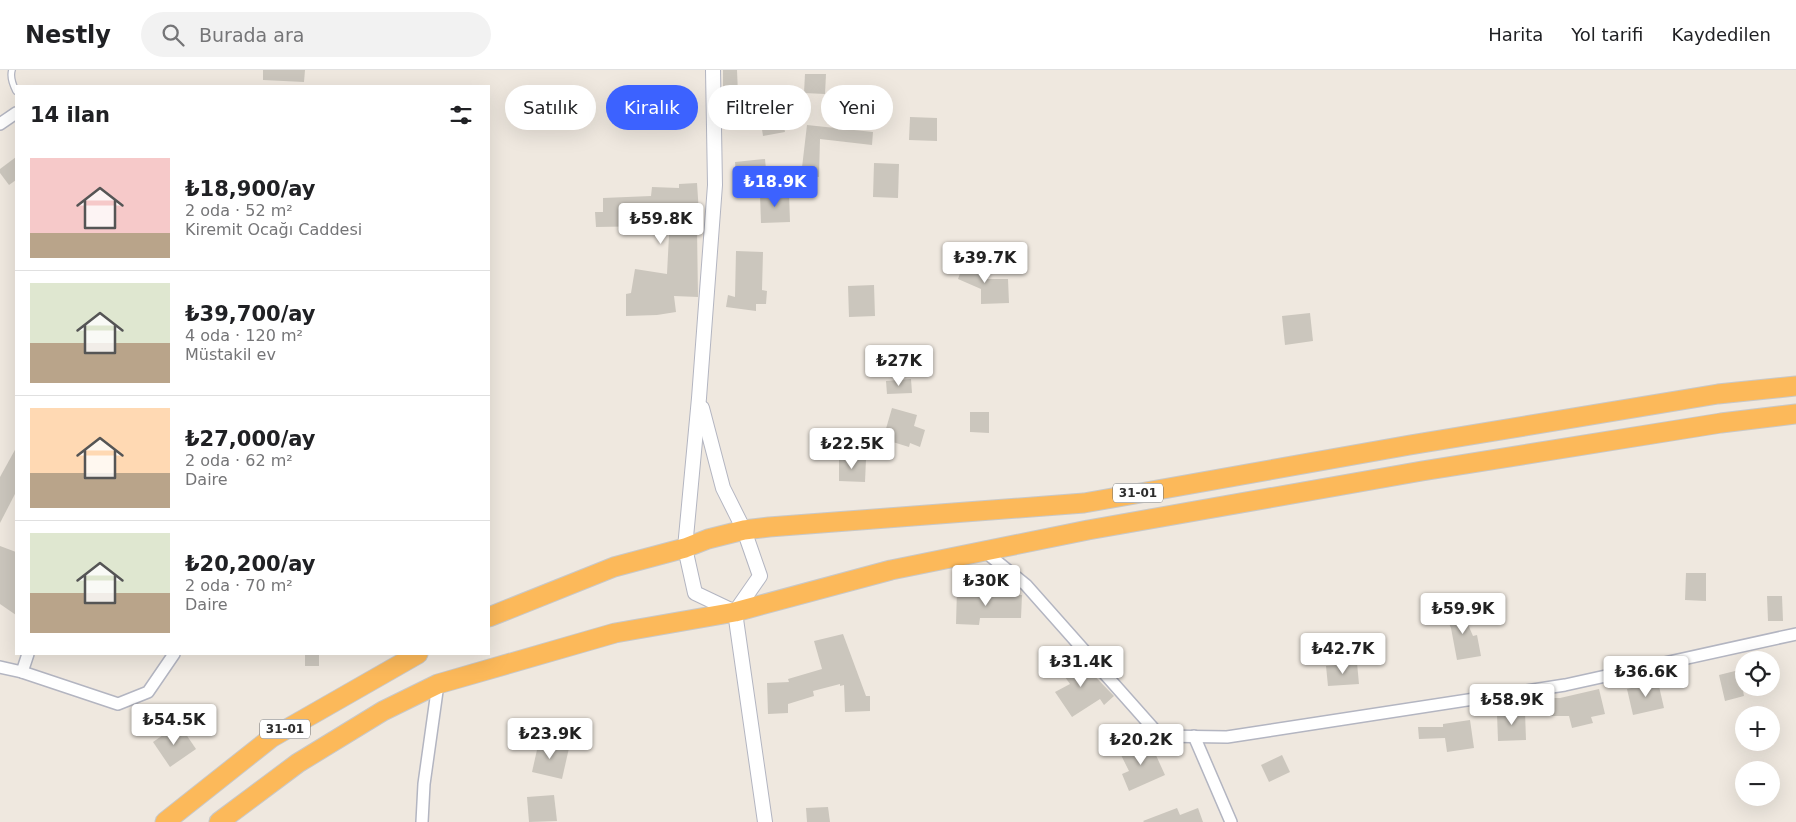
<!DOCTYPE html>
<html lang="tr">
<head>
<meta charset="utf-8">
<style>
  body { margin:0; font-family:"DejaVu Sans",sans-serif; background:#f2f2f2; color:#202124; height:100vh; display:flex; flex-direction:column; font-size:19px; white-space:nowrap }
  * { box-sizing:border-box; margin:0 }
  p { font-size:16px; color:#757577 }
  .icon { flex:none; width:28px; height:28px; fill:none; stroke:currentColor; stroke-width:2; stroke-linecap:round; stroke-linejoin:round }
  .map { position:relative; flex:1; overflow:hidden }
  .sheet { position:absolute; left:15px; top:15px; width:475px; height:570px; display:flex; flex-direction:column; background:#fff; border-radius:0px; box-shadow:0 5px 20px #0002 }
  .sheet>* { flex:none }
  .banner { position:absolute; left:505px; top:15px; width:475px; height:45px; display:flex; gap:10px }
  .controls { position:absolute; left:1735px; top:581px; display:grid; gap:10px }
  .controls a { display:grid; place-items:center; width:45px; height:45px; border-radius:50%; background:#fff; box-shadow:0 5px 20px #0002; font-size:25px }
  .price { position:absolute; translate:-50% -42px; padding:0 11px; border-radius:5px; background:#fff; color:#222; font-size:16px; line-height:32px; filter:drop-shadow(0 1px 2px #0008) }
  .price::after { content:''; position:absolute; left:50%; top:30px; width:15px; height:11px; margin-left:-8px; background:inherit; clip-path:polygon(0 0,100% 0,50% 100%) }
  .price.on { background:#3c62ff; color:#fff }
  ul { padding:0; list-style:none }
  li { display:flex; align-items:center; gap:15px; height:125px; padding:0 15px }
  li+li { border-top:1px solid #e0e0e0 }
  li span { display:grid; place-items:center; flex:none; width:140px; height:100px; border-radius:0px; color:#555 }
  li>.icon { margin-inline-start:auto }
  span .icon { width:60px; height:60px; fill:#fffc; stroke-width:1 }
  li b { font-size:21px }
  h2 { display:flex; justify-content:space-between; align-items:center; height:60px; padding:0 15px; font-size:21px }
  .pill { padding:0 18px; border-radius:22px; background:#fff; box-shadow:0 5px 20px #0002; font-size:18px; line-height:45px }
  .pill.on { background:#3c62ff; color:#fff }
  header { display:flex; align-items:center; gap:30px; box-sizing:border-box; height:70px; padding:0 25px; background:#fff; border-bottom:1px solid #e0e0e0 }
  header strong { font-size:24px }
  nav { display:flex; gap:28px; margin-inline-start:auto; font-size:18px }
  .search { width:350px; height:45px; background:#f2f2f2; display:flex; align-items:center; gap:12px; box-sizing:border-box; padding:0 18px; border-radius:28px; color:#757577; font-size:19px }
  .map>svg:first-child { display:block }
  .building { fill:#cbc6bd }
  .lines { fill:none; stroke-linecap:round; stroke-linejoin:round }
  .service-casing { stroke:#b3b5c1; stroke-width:8 }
  .minor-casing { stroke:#b3b5c1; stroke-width:14 }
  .tertiary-casing { stroke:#b3b5c1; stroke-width:16 }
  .trunk-casing { stroke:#c8c8c8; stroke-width:21 }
  .service { stroke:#fff; stroke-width:5.5 }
  .minor { stroke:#fff; stroke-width:11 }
  .tertiary { stroke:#fff; stroke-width:14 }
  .trunk { stroke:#fcb95a; stroke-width:19 }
  .labels { text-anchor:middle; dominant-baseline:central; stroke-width:4; stroke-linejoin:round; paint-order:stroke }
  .shield { fill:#fff; stroke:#6c6c6c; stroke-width:1 }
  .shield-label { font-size:12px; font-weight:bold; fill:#2d2d2d }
</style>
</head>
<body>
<header>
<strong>Nestly</strong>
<div class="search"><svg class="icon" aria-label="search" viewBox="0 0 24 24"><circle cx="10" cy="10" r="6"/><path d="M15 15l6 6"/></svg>Burada ara</div>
<nav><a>Harita</a><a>Yol tarifi</a><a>Kaydedilen</a></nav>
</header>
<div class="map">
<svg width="1796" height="752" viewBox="0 0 1796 752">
  <rect width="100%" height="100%" fill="#efe8df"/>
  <g class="building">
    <polygon points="263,0 305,0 304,12 263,10"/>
    <polygon points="723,0 737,0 738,24 723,24"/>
    <polygon points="805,4 826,4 825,24 804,23"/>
    <polygon points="781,37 785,62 763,66 759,40"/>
    <polygon points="910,47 937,48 937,71 909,70"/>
    <polygon points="807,55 873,62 872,75 820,69 819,107 801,106"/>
    <polygon points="16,87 16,110 9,115 0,103 0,99"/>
    <polygon points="765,89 767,110 737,113 735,92"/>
    <polygon points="874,93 899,94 898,128 873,127"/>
    <polygon points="697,113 700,159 697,159 698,227 674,226 676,242 657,245 626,246 626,224 631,223 635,199 667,204 669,165 654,166 654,156 596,157 595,142 603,142 603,128 651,126 652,117 679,118 679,114"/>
    <polygon points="789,123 790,152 761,153 760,124"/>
    <polygon points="736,181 763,182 762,220 767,221 766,234 756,234 756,241 726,237 728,225 735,227"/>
    <polygon points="965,190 989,200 986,209 1008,209 1009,233 981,234 981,219 958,209"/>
    <polygon points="874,215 875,246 849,247 848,216"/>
    <polygon points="1310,243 1313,271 1285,275 1282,246"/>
    <polygon points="911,309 912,323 887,324 886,311"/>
    <polygon points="892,338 917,345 914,356 925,360 920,377 910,373 909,377 883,369"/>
    <polygon points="970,342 989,342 989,363 970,362"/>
    <polygon points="16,378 16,422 0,453 0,407"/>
    <polygon points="839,389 866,389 865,412 839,411"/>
    <polygon points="0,476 16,482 16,545 0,534"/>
    <polygon points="1686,503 1706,503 1706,531 1685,530"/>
    <polygon points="957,519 981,520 980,524 1022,525 1021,548 980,548 979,555 956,554"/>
    <polygon points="1767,526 1782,526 1783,551 1768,551"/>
    <polygon points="1460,536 1473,566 1477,565 1481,586 1457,590 1451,558 1444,543"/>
    <polygon points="843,564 866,626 870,626 870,641 845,642 844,615 840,616 840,614 813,621 814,626 788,634 788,643 768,644 767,613 789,612 788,609 822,599 814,571"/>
    <rect x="305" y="584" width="14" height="12"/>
    <polygon points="1075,586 1114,626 1104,635 1100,629 1072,647 1055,622 1070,614 1060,600"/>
    <polygon points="1357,593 1359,614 1328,616 1326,596"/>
    <polygon points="1739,600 1744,626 1725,631 1719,605"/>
    <polygon points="1658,612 1664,638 1633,645 1627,619"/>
    <polygon points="1599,619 1605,644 1591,647 1593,653 1572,658 1569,646 1543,646 1539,634 1551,630 1551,628 1560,628"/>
    <polygon points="1525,642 1526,670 1498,671 1497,643"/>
    <polygon points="1470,650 1474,678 1447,682 1445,668 1419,669 1418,657 1443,657 1443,654"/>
    <polygon points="179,654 196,679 170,697 153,672"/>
    <polygon points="1149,670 1165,705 1129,721 1122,704 1129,701 1120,683"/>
    <polygon points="539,671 569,678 562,709 532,702"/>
    <polygon points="1282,685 1290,702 1269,712 1261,695"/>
    <polygon points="554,725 557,751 529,752 527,727"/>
    <polygon points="828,737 830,752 807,752 806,738"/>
    <polygon points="1177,738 1180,745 1198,738 1203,752 1144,752 1143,751"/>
  </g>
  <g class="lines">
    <defs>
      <path id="service" d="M 12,0 C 10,6 13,15 16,21"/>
      <g id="minor">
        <polyline points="0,54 16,43"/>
        <polyline points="984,481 1026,515 1160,666 1227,667 1565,615 1796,564"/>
        <polyline points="0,597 22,602 118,634 148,622 174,584"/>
        <polyline points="22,602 28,584"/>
        <polyline points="1194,666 1231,752"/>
        <polyline points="422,752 424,714 438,614"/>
      </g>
      <g id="tertiary">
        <polyline points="713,0 715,115 699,328 685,478 695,523 735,542"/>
        <polyline points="702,338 723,418 744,460 760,506 735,542 765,752"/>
      </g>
      <g id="trunk">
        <polyline points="489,547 614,497 685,478 708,469 744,460 769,457 1084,433 1410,375 1718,324 1796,316"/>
        <polyline points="165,752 271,668 418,584"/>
        <polyline points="219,752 298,693 383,641 438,614 615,563 735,542 891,500 1088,460 1422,401 1721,353 1796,344"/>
      </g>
    </defs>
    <use href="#service" class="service-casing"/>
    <use href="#minor" class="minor-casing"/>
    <use href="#tertiary" class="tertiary-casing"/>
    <use href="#trunk" class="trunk-casing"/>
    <use href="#service" class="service"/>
    <use href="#minor" class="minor"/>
    <use href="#tertiary" class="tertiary"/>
    <use href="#trunk" class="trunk"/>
  </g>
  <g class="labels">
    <g class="shield">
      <rect x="1113" y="413.5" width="50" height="19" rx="4"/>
      <rect x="260" y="649.5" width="50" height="19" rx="4"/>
    </g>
    <g class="shield-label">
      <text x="1138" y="423">31-01</text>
      <text x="285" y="659">31-01</text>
    </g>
  </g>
</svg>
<div class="controls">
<a><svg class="icon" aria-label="locate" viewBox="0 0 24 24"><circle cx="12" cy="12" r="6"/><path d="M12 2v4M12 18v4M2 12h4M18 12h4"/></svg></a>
<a>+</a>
<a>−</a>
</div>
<b class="price on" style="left:775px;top:138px">₺18.9K</b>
<b class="price" style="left:661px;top:175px">₺59.8K</b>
<b class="price" style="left:985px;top:214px">₺39.7K</b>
<b class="price" style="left:899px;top:317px">₺27K</b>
<b class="price" style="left:852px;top:400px">₺22.5K</b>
<b class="price" style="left:986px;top:537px">₺30K</b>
<b class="price" style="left:1463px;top:565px">₺59.9K</b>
<b class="price" style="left:1343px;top:605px">₺42.7K</b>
<b class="price" style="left:1081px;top:618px">₺31.4K</b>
<b class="price" style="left:1646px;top:628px">₺36.6K</b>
<b class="price" style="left:1512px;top:656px">₺58.9K</b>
<b class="price" style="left:174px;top:676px">₺54.5K</b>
<b class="price" style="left:550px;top:690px">₺23.9K</b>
<b class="price" style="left:1141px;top:696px">₺20.2K</b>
<div class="banner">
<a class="pill">Satılık</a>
<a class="pill on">Kiralık</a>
<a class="pill">Filtreler</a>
<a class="pill">Yeni</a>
</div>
<section class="sheet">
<h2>14 ilan<svg class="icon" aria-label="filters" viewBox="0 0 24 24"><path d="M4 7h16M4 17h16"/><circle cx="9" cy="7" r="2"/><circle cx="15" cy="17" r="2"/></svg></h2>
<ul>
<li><span style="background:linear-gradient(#f6c9c9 75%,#b9a48a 0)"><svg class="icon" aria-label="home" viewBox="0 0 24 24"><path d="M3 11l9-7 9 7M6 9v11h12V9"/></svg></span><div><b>₺18,900/ay</b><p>2 oda · 52 m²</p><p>Kiremit Ocağı Caddesi</p></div></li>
<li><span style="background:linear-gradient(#dfe7d0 60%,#b9a48a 0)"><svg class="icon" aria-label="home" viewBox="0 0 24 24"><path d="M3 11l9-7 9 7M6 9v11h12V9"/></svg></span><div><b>₺39,700/ay</b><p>4 oda · 120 m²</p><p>Müstakil ev</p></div></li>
<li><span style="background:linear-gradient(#ffd9b3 65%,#b9a48a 0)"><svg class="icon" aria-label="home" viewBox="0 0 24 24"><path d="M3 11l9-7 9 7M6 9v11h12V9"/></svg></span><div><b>₺27,000/ay</b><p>2 oda · 62 m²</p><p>Daire</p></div></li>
<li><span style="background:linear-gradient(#dfe7d0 60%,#b9a48a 0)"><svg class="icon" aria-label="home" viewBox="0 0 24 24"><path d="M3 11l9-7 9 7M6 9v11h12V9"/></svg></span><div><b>₺20,200/ay</b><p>2 oda · 70 m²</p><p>Daire</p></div></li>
</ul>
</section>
</div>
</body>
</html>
